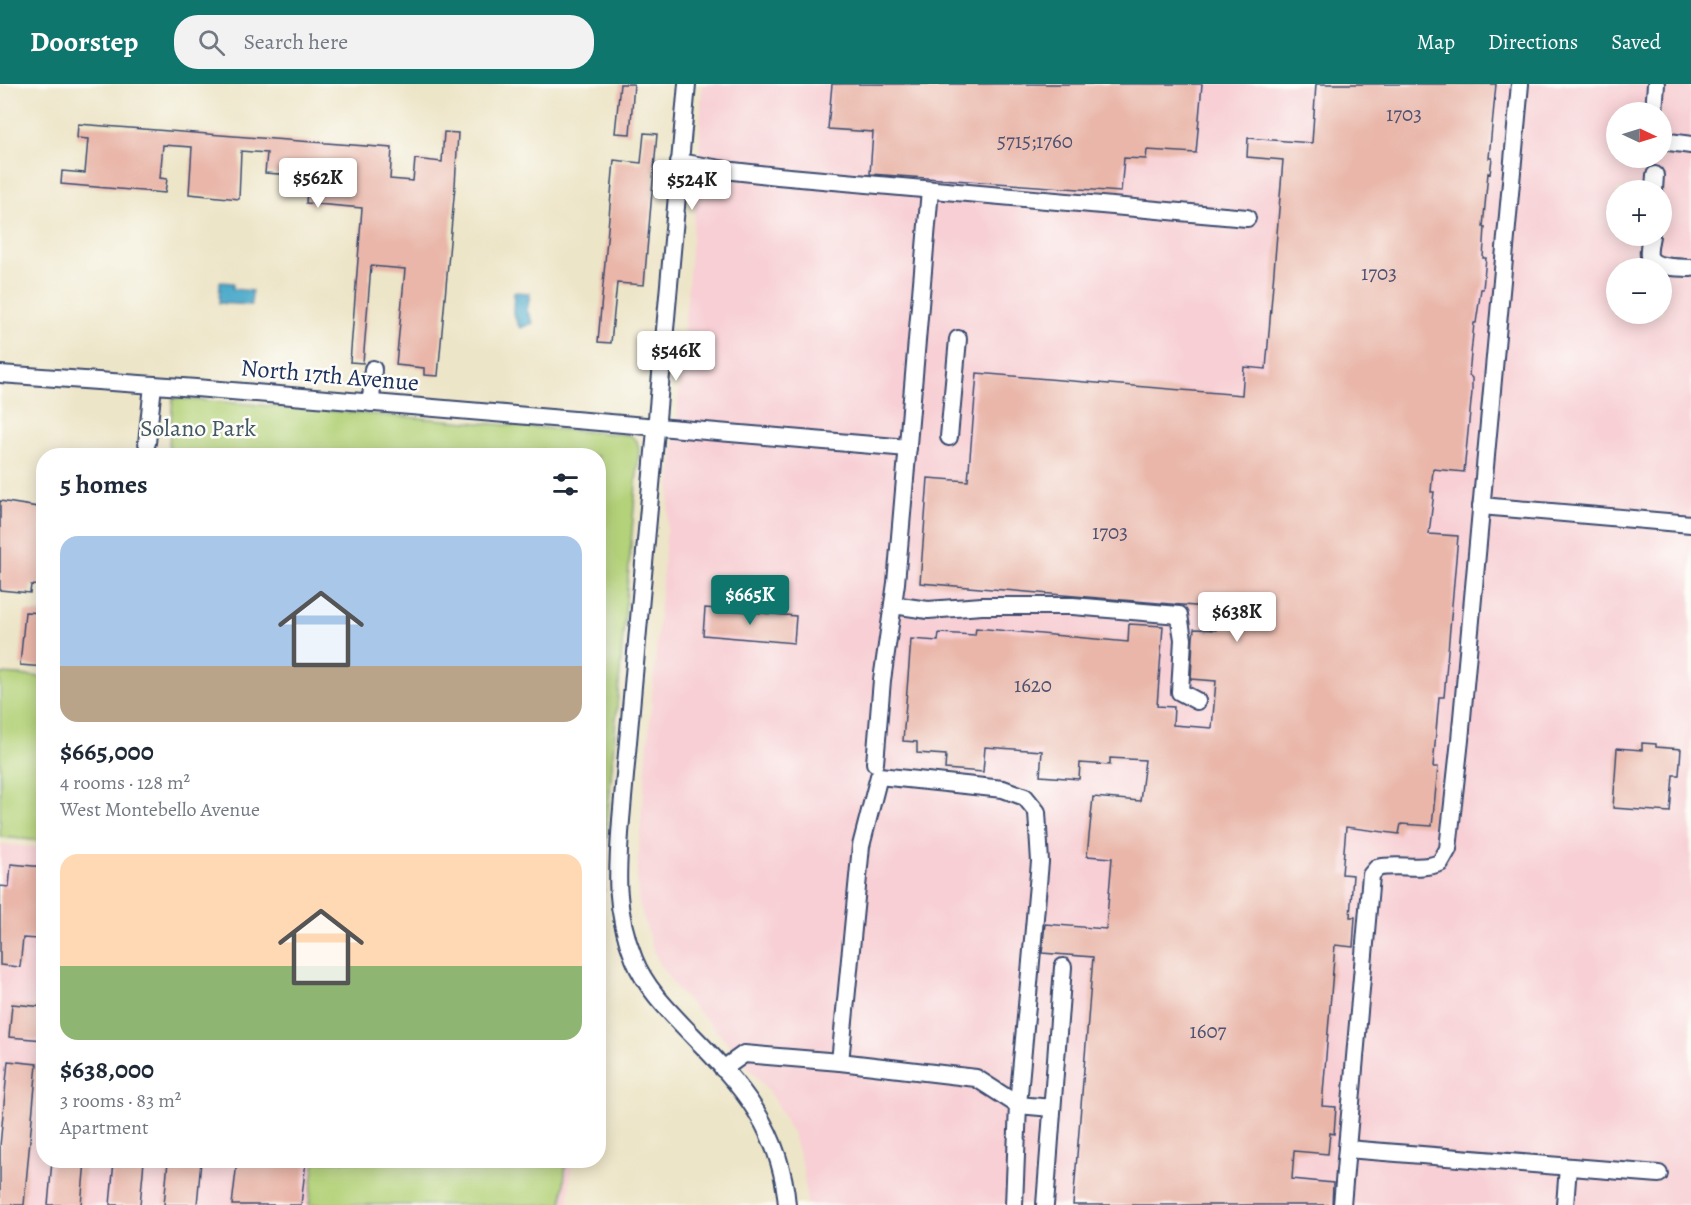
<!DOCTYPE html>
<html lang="en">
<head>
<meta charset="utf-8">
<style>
  body { margin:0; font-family:Alegreya,serif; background:#f2f2f3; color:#1f2937; height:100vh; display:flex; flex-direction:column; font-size:22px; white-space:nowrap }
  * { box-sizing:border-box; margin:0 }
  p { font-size:20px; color:#747a83 }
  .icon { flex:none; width:33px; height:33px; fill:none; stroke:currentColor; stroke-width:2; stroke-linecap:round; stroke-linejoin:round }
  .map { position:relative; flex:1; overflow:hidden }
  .sheet { position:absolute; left:36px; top:364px; width:570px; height:720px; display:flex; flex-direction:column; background:#fff; border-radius:24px; box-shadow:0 3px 15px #0003 }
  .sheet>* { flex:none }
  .needle { width:39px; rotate:94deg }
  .controls { position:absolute; left:1606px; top:18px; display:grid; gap:12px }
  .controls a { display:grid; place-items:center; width:66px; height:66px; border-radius:50%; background:#fff; box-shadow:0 3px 15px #0003; font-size:30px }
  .price { position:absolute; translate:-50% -51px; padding:0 14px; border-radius:6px; background:#fff; color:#222; font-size:20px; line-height:39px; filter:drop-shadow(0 2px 3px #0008) }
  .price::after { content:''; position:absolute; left:50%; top:36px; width:18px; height:14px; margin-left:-9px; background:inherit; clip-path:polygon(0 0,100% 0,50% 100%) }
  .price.selected { background:#0f766e; color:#fff }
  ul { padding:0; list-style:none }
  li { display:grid; align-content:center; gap:12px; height:318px; padding:0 24px }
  li span { display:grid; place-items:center; height:186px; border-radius:18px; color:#555 }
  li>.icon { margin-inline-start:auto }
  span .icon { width:108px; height:108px; fill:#fffc; stroke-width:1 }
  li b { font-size:26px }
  h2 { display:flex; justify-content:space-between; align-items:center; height:72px; padding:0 24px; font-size:26px }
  header { display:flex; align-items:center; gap:36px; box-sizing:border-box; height:84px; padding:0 30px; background:#0f766e; color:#fff }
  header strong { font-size:28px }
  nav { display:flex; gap:33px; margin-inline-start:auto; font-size:21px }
  .search { width:420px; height:54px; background:#f2f2f3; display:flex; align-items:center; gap:15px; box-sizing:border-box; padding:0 21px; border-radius:24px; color:#747a83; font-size:22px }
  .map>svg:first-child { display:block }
  .built { fill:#f7cfd4; fill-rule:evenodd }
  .green { fill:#b4d279; stroke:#68806c; stroke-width:1.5 }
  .water { fill:#4aa9c9; stroke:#326c94; stroke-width:1.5 }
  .building { fill:#e9b6a9 }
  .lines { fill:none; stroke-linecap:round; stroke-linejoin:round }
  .minor-casing { stroke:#3a4a6e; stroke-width:20 }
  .minor { stroke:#fff; stroke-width:16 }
  .labels { text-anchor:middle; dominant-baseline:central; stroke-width:5; stroke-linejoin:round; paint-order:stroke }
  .number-label { font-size:21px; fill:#4e5171 }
  .street-label { font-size:24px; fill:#1b2f5e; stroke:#fdfcf7 }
  .park-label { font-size:24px; fill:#415865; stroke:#fdfcf7 }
</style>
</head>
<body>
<header>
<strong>Doorstep</strong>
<div class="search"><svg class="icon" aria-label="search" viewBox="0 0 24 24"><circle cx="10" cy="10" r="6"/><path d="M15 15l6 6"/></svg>Search here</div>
<nav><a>Map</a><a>Directions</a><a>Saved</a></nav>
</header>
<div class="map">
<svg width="1691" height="1121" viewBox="0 0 1691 1121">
  <rect width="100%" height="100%" fill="#fdfcf7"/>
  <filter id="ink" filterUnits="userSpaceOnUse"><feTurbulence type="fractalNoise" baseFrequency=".0167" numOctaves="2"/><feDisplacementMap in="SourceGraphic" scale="12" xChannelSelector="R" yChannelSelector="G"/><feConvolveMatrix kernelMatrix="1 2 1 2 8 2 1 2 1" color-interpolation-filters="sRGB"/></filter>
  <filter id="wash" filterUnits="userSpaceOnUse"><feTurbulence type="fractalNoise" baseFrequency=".008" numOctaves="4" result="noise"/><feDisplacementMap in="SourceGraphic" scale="24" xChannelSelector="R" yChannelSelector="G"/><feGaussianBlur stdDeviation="1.35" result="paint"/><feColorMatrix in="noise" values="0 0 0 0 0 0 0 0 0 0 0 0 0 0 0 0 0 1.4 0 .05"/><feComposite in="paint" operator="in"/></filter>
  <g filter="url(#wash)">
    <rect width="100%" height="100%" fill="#ede5c8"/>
    <g class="built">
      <path d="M 702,0 L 1691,0 L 1690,1121 L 807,1121 L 803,1084 L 792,1048 L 769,1008 L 726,957 L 678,907 L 660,880 L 653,866 L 639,819 L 637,794 L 641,738 L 698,87 ZM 1617,28 L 1662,28 L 1662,74 L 1617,74 ZM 1617,106 L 1662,106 L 1662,152 L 1617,152 ZM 1617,184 L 1662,184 L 1662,230 L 1617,230 Z"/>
      <polygon points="0,760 43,764 44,1077 572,1077 568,1121 0,1121"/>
    </g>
    <g class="green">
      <polygon points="173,314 630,351 637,357 639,365 603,786 604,807 598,807 598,372 168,372"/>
      <polygon points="2,590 43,593 43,757 0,753 0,592"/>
      <polygon points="315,1077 566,1077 562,1121 309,1121"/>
    </g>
    <g class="water">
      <polygon points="220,198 233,199 233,205 252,207 251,221 219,219"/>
      <polygon points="514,208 530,209 527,227 533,239 520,244 513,229"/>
    </g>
    <g id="blocks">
      <g class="building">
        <polygon points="620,0 634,0 630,50 615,49"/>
        <polygon points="832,0 1202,0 1196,69 1147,66 1146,75 1124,74 1121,108 870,90 873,48 828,45"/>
        <polygon points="1316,0 1496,0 1489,74 1492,74 1490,90 1488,89 1483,143 1485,143 1483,174 1486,174 1483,205 1481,205 1476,239 1474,239 1469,291 1472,294 1472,308 1464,388 1433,385 1431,408 1434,408 1429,450 1458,452 1444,613 1439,613 1433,683 1438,683 1432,742 1401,740 1399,750 1346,743 1342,790 1353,791 1350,833 1355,833 1353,863 1335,861 1322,1022 1336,1023 1334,1050 1330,1049 1328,1070 1294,1067 1292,1095 1333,1099 1332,1121 1073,1121 1093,873 1042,869 1045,840 1106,845 1112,774 1087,772 1093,713 1140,717 1145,676 1110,674 1110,681 1080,679 1079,695 1040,692 1042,667 985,663 983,688 945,685 946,671 917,669 917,658 903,657 911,555 938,557 939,549 975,551 976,544 1128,558 1129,540 1163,542 1157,622 1174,623 1173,641 1212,644 1216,597 1191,595 1193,554 1194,545 1216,546 1218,524 920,499 928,394 968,397 977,289 1242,311 1244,283 1266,285 1283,76 1247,73 1248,54 1312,59"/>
        <polygon points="78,40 392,64 390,95 413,97 415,75 442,78 444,48 458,49 455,102 438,292 424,291 424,284 396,281 405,185 371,182 363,279 350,278 362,124 306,119 308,92 265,89 267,69 241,67 239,115 189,110 192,63 163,61 160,94 167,95 165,109 61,100 62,87 85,89 88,55 77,54"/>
        <polygon points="644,49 657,50 644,201 617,199 611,259 598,258 614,76 641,79"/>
        <polygon points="0,417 44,424 44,502 31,501 30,509 0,506"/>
        <polygon points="705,524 796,532 794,559 703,551"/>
        <polygon points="25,528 44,529 44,583 20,581"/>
        <polygon points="1642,659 1656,660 1656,663 1681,665 1679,691 1673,691 1670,728 1613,724 1617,664 1642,666"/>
        <polygon points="11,780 44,783 44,837 41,836 39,855 23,854 20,883 0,881 0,802 9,803"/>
        <polygon points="12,920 44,923 44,956 9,953"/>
        <polygon points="8,977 37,980 24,1121 0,1121 0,1062"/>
        <polygon points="52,1077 85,1077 81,1121 48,1121"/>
        <polygon points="114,1077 144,1077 140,1121 110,1121"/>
        <polygon points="168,1077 201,1077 197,1121 164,1121"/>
        <polygon points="246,1077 306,1077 301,1121 232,1121 237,1078 246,1079"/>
      </g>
    </g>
  </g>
  <g filter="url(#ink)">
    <use href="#blocks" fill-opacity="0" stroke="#3a4a6e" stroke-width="1.5"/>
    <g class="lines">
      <defs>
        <g id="minor">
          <path d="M 687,0 L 621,736 C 617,788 614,825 634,875 C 646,905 670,928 692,951 C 742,1002 781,1046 787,1121"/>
          <polyline points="1654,28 1656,0"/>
          <polyline points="1662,57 1691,61"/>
          <polyline points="679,78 733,87 778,92 1247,134"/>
          <polyline points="1654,106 1655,91"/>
          <path d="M 1651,152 C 1650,157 1648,166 1649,172 C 1653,185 1681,183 1691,184"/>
          <polyline points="0,290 196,304 908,364"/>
          <polyline points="371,319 373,285"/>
          <polyline points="949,353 958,255"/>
          <polyline points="147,359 153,301"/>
          <polyline points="1481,422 1691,440"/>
          <polyline points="893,521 928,526 982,522 1073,522 1179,531 1183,555 1180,608 1197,617"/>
          <polyline points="875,679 882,596 896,499 930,106"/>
          <polyline points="840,978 861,762 879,692 1003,705 1025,713 1037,728 1040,778 1018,1021 1014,1121"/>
          <polyline points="723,985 744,970 840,978 976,994 1018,1021 1052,1024"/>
          <polyline points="1347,1065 1659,1090"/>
          <polyline points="1045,1121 1063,883"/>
          <path d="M 1342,1121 L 1371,791 L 1377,784 C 1398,779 1419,787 1440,779 L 1448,765 L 1460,656 L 1520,0"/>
          <polyline points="1565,1121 1568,1083"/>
        </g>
      </defs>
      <use href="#minor" class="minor-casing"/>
      <use href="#minor" class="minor"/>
    </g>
  </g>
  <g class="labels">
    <g class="number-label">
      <text x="1404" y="30">1703</text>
      <text x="1035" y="57">5715;1760</text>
      <text x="1379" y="189">1703</text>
      <text x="1110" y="448">1703</text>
      <text x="1033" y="601">1620</text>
      <text x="1208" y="947">1607</text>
    </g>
    <g class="street-label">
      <text transform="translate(330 291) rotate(5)">North 17th Avenue</text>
    </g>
    <g class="park-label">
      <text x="198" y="344">Solano Park</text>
    </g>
  </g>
</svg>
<div class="controls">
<a><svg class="needle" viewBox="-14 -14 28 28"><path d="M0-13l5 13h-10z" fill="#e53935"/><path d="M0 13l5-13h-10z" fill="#747a83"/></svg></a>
<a>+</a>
<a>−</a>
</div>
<b class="price" style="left:318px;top:125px">$562K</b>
<b class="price" style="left:692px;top:127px">$524K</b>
<b class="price" style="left:676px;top:298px">$546K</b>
<b class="price selected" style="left:750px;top:542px">$665K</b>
<b class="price" style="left:1237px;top:559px">$638K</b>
<section class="sheet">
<h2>5 homes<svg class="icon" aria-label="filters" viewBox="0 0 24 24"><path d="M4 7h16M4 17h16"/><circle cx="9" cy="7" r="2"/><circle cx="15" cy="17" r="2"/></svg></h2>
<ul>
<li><span style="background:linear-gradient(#a9c7e8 70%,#b9a48a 0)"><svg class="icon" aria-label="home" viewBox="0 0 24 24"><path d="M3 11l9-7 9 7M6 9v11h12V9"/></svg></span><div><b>$665,000</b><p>4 rooms · 128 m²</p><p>West Montebello Avenue</p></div></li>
<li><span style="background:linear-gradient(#ffd9b3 60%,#8fb573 0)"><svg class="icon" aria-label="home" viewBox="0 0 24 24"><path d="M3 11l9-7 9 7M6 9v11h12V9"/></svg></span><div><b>$638,000</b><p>3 rooms · 83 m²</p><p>Apartment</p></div></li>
</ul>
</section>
</div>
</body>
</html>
